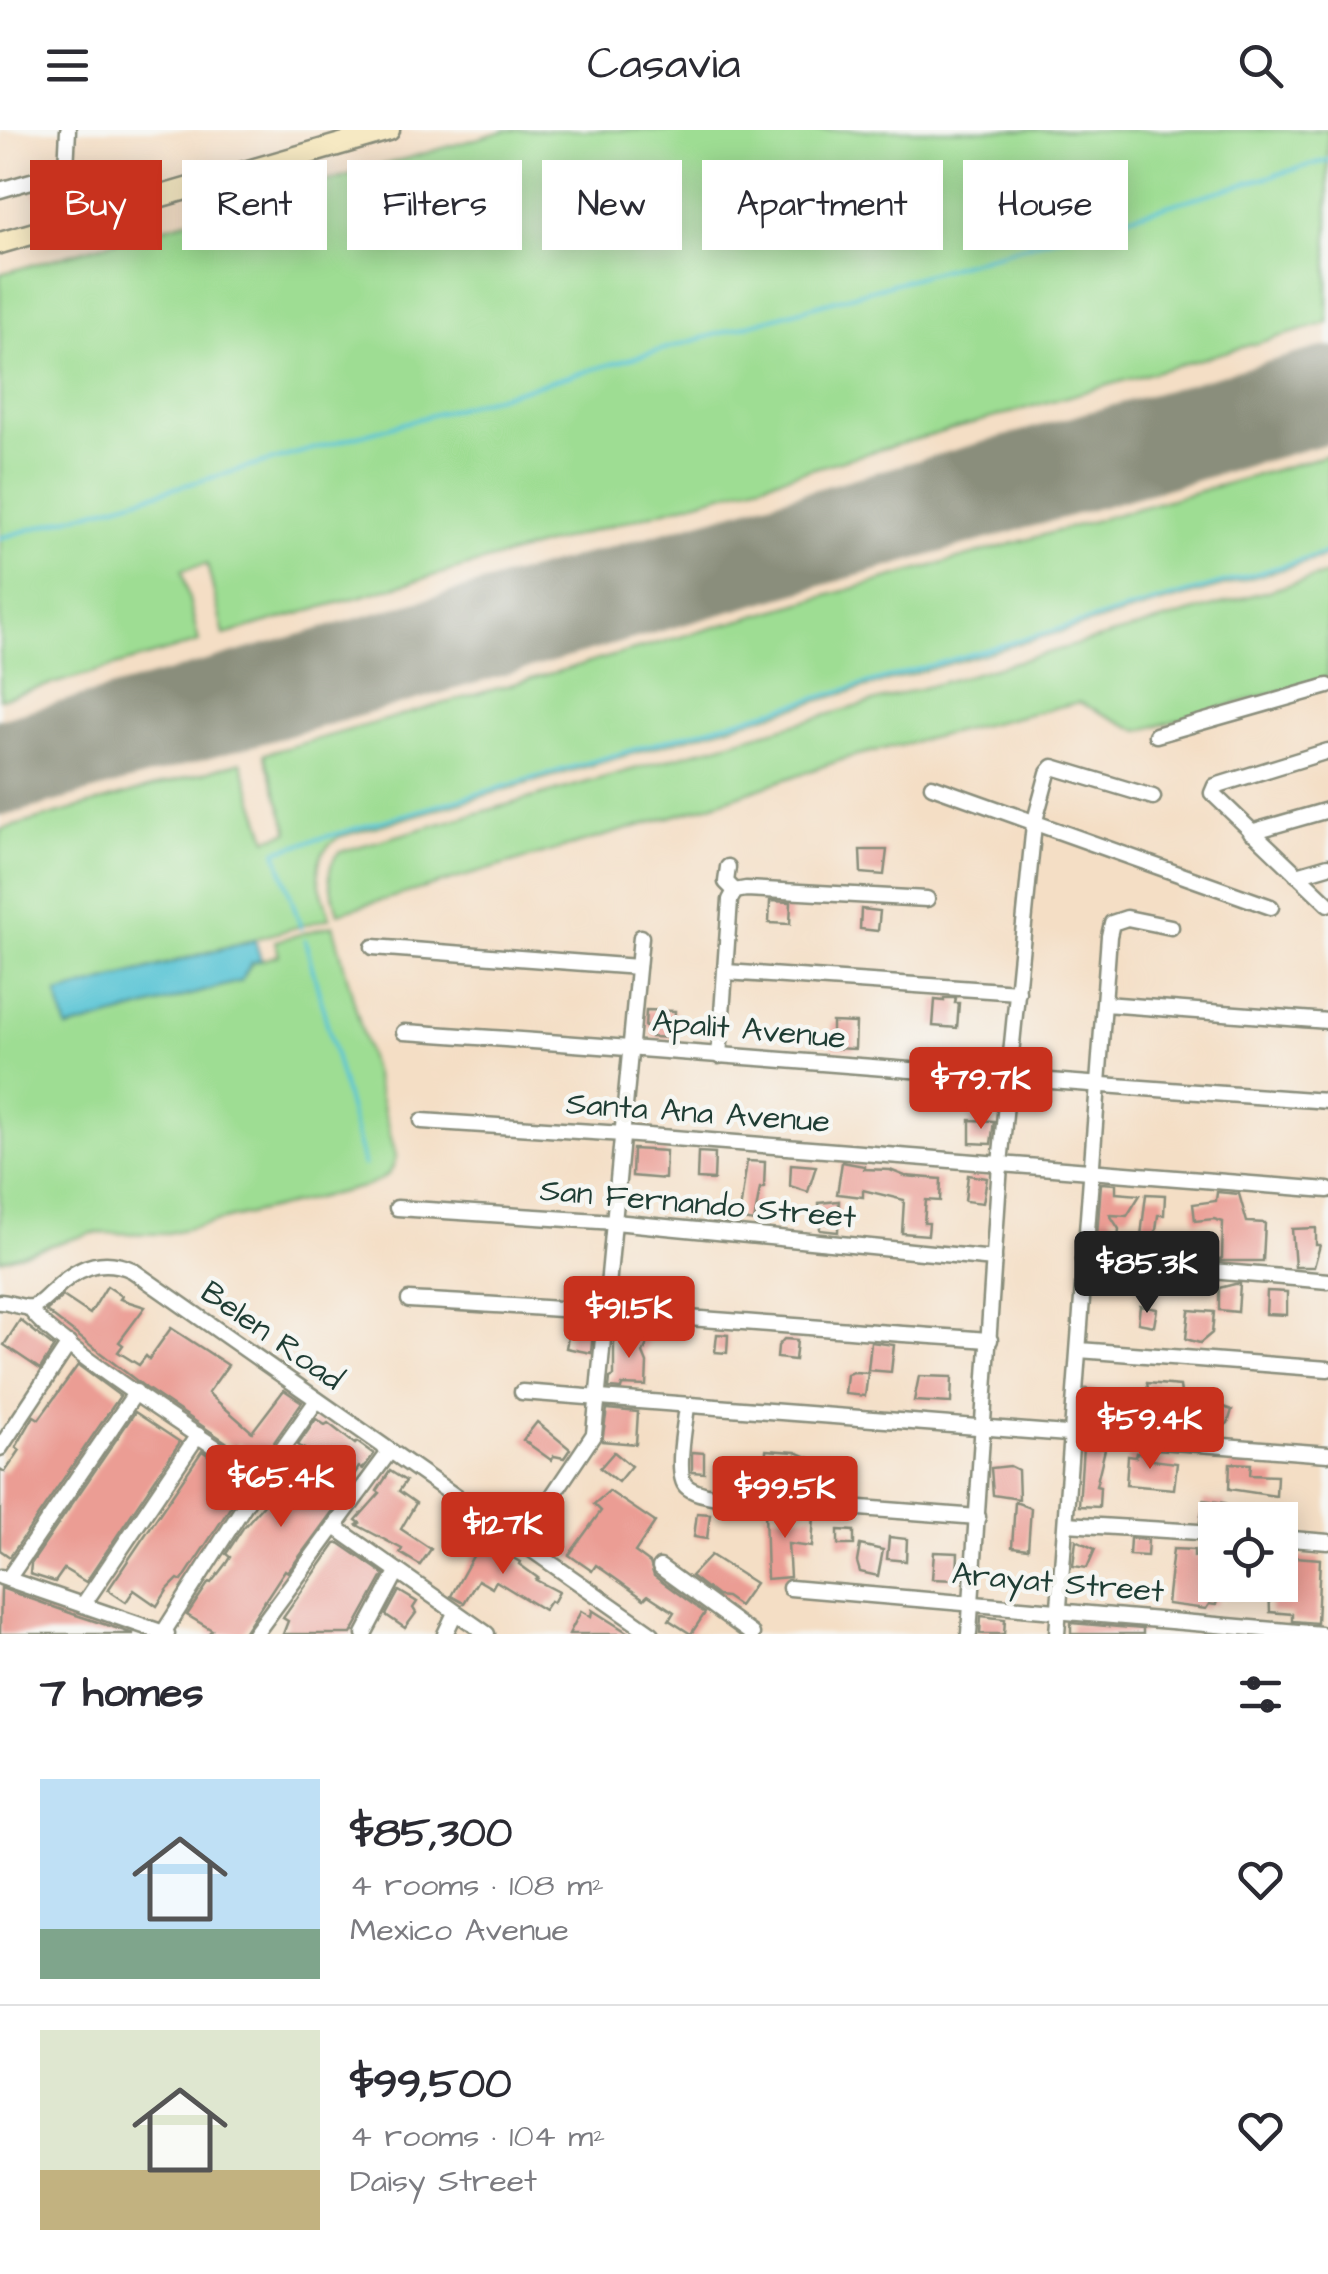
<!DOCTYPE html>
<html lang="en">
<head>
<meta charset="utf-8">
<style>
  body { margin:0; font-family:"Architects Daughter",sans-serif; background:#f2f2f3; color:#2b2b33; height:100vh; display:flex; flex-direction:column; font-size:38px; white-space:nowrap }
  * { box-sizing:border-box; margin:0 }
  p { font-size:32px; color:#7c7c81 }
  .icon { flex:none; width:55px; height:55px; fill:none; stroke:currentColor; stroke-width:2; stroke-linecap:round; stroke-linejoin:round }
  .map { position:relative; height:1504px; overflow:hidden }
  .panel { display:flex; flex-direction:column; background:#fff; flex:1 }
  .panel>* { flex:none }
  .guide { position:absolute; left:30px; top:30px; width:1270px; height:90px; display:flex; gap:20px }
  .tools { position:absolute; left:1198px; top:1372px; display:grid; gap:20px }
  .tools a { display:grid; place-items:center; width:100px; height:100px; border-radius:0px; background:#fff; box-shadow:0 5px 25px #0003; font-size:50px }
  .price { position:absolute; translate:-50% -85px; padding:0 22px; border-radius:10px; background:#c8321e; color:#fff; font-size:32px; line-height:65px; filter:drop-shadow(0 2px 5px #0008) }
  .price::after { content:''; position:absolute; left:50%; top:60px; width:30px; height:22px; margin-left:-15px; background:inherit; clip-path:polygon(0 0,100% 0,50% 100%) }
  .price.active { background:#222; color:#fff }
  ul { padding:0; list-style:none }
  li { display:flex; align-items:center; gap:30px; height:250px; padding:0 40px }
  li+li { border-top:2px solid #e1e1e2 }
  li span { display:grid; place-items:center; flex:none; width:280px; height:200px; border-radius:0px; color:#555 }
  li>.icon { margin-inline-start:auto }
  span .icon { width:120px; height:120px; fill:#fffc; stroke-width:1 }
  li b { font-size:42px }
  h2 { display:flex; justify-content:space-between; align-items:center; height:120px; padding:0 40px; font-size:42px }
  .tag { padding:0 35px; border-radius:0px; background:#fff; box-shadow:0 5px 25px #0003; font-size:35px; line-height:90px }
  .tag.active { background:#c8321e; color:#fff }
  header { display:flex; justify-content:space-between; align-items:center; height:130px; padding:0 40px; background:#fff; font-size:45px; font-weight:600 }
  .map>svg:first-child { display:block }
  .green { fill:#9edd93; stroke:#5e8d64; stroke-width:2.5 }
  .water { fill:#5ac5d5; stroke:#3c8184; stroke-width:2.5 }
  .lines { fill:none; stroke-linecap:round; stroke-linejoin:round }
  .stream { stroke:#5ac5d5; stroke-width:4 }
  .runway { stroke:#8a8e7c; stroke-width:95 }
  .building { fill:#eb9d94 }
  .street-casing { stroke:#8a8e7c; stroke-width:19 }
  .secondary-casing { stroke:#8a8e7c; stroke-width:25 }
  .street { stroke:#fff; stroke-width:14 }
  .secondary { stroke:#f6e9c3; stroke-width:20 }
  .labels { text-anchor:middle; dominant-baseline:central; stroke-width:9; stroke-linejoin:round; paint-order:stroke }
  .street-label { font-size:32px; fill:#1f3d34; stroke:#f6f6f2 }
</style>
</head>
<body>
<header><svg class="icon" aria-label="menu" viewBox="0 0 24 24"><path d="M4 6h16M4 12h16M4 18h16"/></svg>Casavia<svg class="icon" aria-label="search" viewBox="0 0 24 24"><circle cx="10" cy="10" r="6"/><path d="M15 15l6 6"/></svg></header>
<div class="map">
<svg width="1328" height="1504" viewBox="0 0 1328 1504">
  <rect width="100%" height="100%" fill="#f6f6f2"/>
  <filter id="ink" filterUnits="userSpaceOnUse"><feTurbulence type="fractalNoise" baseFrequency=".01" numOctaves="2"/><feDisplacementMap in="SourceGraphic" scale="20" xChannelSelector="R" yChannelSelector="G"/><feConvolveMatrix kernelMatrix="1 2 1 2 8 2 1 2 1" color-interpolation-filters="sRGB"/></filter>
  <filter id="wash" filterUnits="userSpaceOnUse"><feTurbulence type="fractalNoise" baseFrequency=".0048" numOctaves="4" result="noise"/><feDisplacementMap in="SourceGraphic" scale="40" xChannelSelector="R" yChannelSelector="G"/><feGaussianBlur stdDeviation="2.25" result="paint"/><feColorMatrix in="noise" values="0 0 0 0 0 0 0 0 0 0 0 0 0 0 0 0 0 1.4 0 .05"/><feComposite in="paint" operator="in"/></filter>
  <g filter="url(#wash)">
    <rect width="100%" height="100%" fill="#f4dec5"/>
    <g class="green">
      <polygon points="507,0 1328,0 1328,193 224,505 207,434 182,440 199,512 0,569 0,144"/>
      <path d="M 1328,325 L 1328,426 L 339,707 C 305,730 321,756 330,788 L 58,864 L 68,899 L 241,851 L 252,833 L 279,825 L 275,811 L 333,795 L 396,1026 C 393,1045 384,1049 367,1056 L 164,1104 L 93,1103 L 0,1130 L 0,700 L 241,632 L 267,709 L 289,702 L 264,624 Z"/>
      <path d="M 1328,444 L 1328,548 L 1139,601 L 1079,572 L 850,627 L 708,676 L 338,783 C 332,761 322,741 339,722 Z"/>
    </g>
    <polygon class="water" points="255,810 261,830 251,833 241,851 67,899 57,864"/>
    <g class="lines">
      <g class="stream">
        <polyline points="0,408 1328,30"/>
        <polyline points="301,798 276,721 1328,423"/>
        <polyline points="305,810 364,1035"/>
      </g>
      <polyline class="runway" points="0,638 1328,264"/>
    </g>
    <g id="blocks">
      <g class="building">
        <polygon points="52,56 53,80 41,83 35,61"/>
        <polygon points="860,720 887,720 884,745 861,743"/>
        <polygon points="770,771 791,772 790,794 769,793"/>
        <polygon points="861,779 880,781 878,801 860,799"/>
        <polygon points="944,868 956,868 955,873 959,873 957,898 933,896 935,870 944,871"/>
        <polygon points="646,880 675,881 674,908 651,907 652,898 645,897"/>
        <polygon points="832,892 856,893 855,919 832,918"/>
        <polygon points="970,990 994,991 991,1014 970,1013"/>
        <polygon points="633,1019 666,1021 665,1049 632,1046"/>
        <polygon points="698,1022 715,1023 714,1050 697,1049"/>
        <polygon points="747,1031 765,1032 764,1058 760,1058 754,1092 739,1089"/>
        <polygon points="842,1032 864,1036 864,1039 890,1040 905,1046 941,1049 940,1071 926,1070 924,1093 929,1093 928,1105 902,1103 904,1070 863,1060 863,1067 837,1064"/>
        <polygon points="791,1034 816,1036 808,1062 790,1056"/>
        <polygon points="968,1045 987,1048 983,1073 965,1071"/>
        <polygon points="1101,1053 1116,1054 1116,1063 1140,1065 1127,1086 1110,1085 1119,1099 1117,1120 1096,1119"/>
        <polygon points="1217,1062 1239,1064 1247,1092 1265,1093 1263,1131 1215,1131 1222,1128 1223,1092 1214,1089 1195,1091 1193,1074 1216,1071"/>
        <polygon points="1146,1064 1165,1065 1164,1085 1158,1085 1155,1108 1141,1106"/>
        <polygon points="839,1071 838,1102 820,1100 819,1073"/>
        <polygon points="1316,1098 1316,1115 1320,1115 1314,1137 1295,1137 1292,1099"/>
        <polygon points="1235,1154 1240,1154 1238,1182 1219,1180 1219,1158"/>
        <polygon points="107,1156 122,1166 120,1169 145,1177 119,1212 123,1215 118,1222 139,1235 146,1226 149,1229 171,1198 228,1235 208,1263 252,1302 284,1260 302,1272 261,1331 238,1313 235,1318 146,1258 46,1181 63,1166 90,1184"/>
        <polygon points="1267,1161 1287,1162 1287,1185 1266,1184"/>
        <polygon points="1140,1176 1157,1179 1154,1196 1138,1193"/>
        <polygon points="1189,1180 1214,1182 1212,1203 1200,1213 1186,1209"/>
        <polygon points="20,1190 54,1217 40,1239 4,1215"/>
        <polygon points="571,1190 594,1192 591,1223 566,1218"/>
        <polygon points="614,1202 644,1204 647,1214 643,1223 647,1233 646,1256 622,1255 621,1259 609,1258 610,1248 614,1246"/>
        <polygon points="717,1204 728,1205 727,1223 715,1222"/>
        <polygon points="784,1209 797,1210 795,1230 777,1228 778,1216"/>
        <polygon points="871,1212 894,1215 891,1242 868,1240"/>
        <polygon points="78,1235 120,1266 10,1427 0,1420 0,1339 5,1342 20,1320 16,1317 34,1286 39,1289"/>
        <polygon points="854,1242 868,1243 865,1266 845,1264 847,1244"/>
        <polygon points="919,1246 952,1247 951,1273 914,1271"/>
        <polygon points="1147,1253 1180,1256 1184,1285 1179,1284 1178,1296 1136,1297 1136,1290 1107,1287 1106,1296 1083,1295 1086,1259 1104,1261 1104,1266 1133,1269 1133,1266 1149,1264"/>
        <polygon points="1206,1271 1232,1280 1228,1293 1223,1297 1203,1293"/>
        <polygon points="607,1279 638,1282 636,1314 602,1311"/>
        <polygon points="135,1282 180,1312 86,1452 64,1439 55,1452 30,1444 31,1434"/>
        <polygon points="316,1289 325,1295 328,1293 355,1314 357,1312 374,1324 363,1339 359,1337 346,1357 349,1359 288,1442 285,1440 243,1504 208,1504 212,1500 187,1485 209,1452 211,1453 227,1432 230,1427 226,1424 243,1398 275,1362 288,1339 285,1337 304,1319 298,1315"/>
        <polygon points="537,1292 570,1319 564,1328 554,1326 551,1330 523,1310"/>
        <polygon points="1083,1316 1105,1319 1096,1356 1100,1357 1099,1377 1079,1376"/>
        <polygon points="766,1320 796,1322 810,1328 812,1342 790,1344 790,1354 765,1353"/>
        <polygon points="202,1321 224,1336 221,1340 245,1355 182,1451 178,1449 168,1459 157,1476 134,1460 126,1472 108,1460"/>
        <polygon points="614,1322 631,1336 618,1352 600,1338"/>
        <polygon points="692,1322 704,1323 704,1343 692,1342"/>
        <polygon points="1137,1323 1153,1325 1152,1330 1177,1333 1174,1359 1126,1355 1128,1326 1136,1327"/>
        <polygon points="1230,1333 1251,1334 1250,1345 1277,1346 1276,1366 1229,1359"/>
        <polygon points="1010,1336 1018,1340 1019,1369 993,1365 991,1338"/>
        <polygon points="390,1341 406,1351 399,1361 416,1373 401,1399 431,1419 420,1435 400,1423 402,1419 357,1395 360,1393 356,1390 380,1363 377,1361"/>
        <polygon points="609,1361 655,1392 635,1422 650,1433 654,1446 705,1483 691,1504 669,1490 674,1482 648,1465 644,1469 596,1435 592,1441 569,1425 601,1381 594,1374"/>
        <polygon points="1204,1370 1225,1373 1223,1390 1200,1391"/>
        <polygon points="1015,1372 1031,1378 1028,1419 1012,1417"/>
        <polygon points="765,1381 774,1385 814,1385 812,1417 788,1414 790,1447 767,1449"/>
        <polygon points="697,1383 710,1384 707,1409 694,1407"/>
        <polygon points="838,1400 854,1401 854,1415 838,1415"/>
        <polygon points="889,1407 907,1409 906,1431 887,1429"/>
        <polygon points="1130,1408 1148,1410 1147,1426 1129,1425"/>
        <polygon points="482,1410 520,1432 519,1434 538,1448 536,1450 559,1462 553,1473 550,1471 544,1480 496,1451 492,1458 478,1450 464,1473 451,1466"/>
        <polygon points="1076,1410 1095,1419 1087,1438 1073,1436"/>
        <polygon points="339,1413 384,1444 351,1504 283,1504 288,1491 283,1488 335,1414"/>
        <polygon points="860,1415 883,1420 878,1446 860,1442 857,1432"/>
        <polygon points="1173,1419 1194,1420 1194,1427 1215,1425 1215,1455 1219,1455 1216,1475 1209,1474 1206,1479 1167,1474"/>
        <polygon points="934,1422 958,1423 957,1450 932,1449"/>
        <polygon points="711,1425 755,1453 739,1476 726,1467 717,1466 691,1446"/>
        <polygon points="1295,1427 1320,1429 1317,1493 1292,1491 1292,1484 1270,1482 1269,1455 1293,1456 1287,1441 1294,1442"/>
        <polygon points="1,1458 73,1484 134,1504 0,1504"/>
        <polygon points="399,1461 417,1472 413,1478 416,1483 405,1498 386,1485"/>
        <polygon points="592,1480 630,1504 569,1504 581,1481 591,1487"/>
        <polygon points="981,1486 1005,1489 1004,1504 980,1504"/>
        <polygon points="1071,1493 1143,1499 1143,1504 1071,1504"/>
      </g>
    </g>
  </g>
  <g filter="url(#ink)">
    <use href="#blocks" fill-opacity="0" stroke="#8a8e7c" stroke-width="2.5"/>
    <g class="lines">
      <defs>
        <g id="street">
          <polyline points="0,60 66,41"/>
          <polyline points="63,96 68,0"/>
          <polyline points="1156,605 1328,556"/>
          <polyline points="1328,621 1215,656 1212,663 1328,774"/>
          <polyline points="932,656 1271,777"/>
          <polyline points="1251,702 1328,680"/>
          <polyline points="728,737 726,752 735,761"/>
          <polyline points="1297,745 1328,736"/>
          <polyline points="735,761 746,759 927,769"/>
          <polyline points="373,817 638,837"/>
          <polyline points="726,842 1018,862"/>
          <polyline points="1105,874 1328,891"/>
          <path d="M 404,902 C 712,922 1020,951 1328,971"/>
          <polyline points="719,926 730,770 735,761"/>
          <polyline points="422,991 623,1004 1328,1060"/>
          <polyline points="397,1078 615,1092 994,1129"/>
          <polyline points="1083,1130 1328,1151"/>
          <path d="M 409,1170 C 603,1180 797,1197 990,1210"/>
          <path d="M 0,1172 C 10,1172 23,1179 32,1177 C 40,1175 46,1167 52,1162 C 75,1138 101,1126 132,1140 L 652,1504"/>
          <path d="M 30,1178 C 40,1205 226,1324 262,1348"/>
          <polyline points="1079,1220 1328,1239"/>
          <polyline points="522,1262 1328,1324"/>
          <path d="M 687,1277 C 685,1293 675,1345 686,1356 C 693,1363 707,1365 717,1367 L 978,1387"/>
          <polyline points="0,1318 69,1214"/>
          <polyline points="1066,1394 1215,1403"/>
          <polyline points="335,1397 487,1504"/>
          <polyline points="1280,1408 1328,1412"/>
          <polyline points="520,1414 594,1304 641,807"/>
          <polyline points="660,1437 752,1504"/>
          <polyline points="1,1447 167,1504"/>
          <polyline points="8,1449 136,1262"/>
          <polyline points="790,1458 1321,1504"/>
          <polyline points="83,1475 198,1305"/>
          <polyline points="163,1503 262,1348 317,1270"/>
          <polyline points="255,1504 390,1321"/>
          <polyline points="364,1504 397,1442"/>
          <polyline points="445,1504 455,1483"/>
          <polyline points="969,1504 1000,1034 1034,694 1048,643 1053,637 1153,667"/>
          <polyline points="1057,1504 1109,806 1112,793 1127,788 1171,797"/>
        </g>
        <polyline id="secondary" points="0,113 389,0"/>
      </defs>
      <use href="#street" class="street-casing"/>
      <use href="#secondary" class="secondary-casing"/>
      <use href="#street" class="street"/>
      <use href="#secondary" class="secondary"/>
    </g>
  </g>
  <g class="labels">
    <g class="street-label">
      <text transform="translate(749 900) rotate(5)">Apalit Avenue</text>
      <text transform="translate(698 983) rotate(4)">Santa Ana Avenue</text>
      <text transform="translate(698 1074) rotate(5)">San Fernando Street</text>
      <text transform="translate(272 1206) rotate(35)">Belen Road</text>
      <text transform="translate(1058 1453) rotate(5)">Arayat Street</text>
    </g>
  </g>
</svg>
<div class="tools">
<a><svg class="icon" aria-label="locate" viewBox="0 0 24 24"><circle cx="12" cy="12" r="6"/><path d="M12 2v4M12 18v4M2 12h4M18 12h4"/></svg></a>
</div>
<b class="price" style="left:981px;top:1002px">$79.7K</b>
<b class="price active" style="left:1147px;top:1186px">$85.3K</b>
<b class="price" style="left:629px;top:1231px">$91.5K</b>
<b class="price" style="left:1150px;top:1342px">$59.4K</b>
<b class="price" style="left:281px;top:1400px">$65.4K</b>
<b class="price" style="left:785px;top:1411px">$99.5K</b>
<b class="price" style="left:503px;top:1447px">$127K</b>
<div class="guide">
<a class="tag active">Buy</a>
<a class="tag">Rent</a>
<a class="tag">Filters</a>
<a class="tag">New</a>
<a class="tag">Apartment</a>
<a class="tag">House</a>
</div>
</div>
<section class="panel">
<h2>7 homes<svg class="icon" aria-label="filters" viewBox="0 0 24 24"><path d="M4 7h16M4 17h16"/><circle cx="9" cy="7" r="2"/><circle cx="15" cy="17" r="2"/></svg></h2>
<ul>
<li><span style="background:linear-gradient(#bfe0f5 75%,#7fa58c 0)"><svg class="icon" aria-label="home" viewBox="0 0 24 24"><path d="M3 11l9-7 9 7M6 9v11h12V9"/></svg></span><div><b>$85,300</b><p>4 rooms · 108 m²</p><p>Mexico Avenue</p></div><svg class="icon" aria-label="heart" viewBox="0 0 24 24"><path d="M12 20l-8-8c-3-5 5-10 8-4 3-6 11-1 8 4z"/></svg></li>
<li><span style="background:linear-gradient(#dfe7d0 70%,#c2b280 0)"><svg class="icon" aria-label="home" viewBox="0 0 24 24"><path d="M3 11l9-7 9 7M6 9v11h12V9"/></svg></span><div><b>$99,500</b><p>4 rooms · 104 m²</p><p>Daisy Street</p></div><svg class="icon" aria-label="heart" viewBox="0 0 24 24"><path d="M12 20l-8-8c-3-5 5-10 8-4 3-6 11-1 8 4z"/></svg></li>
</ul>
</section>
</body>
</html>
